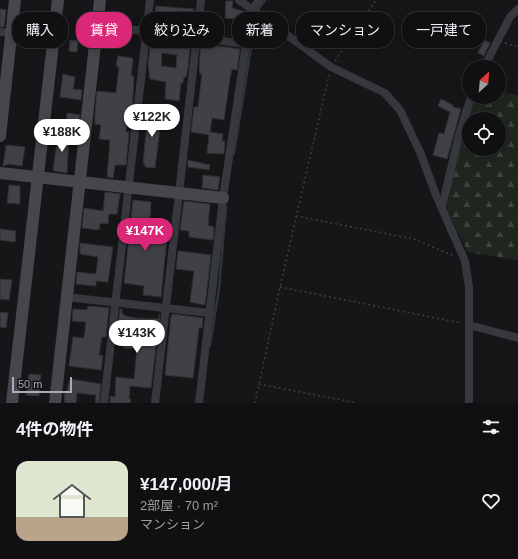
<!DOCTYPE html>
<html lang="ja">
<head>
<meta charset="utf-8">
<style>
  body { margin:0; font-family:Arial,"Noto Sans JP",sans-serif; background:#1e1e20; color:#f1f3f6; height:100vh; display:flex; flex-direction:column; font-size:15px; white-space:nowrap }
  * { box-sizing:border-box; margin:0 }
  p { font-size:13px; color:#9c9d9f }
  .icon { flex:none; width:22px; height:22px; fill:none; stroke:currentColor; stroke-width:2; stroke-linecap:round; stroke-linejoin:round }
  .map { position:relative; height:403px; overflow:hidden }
  .details { display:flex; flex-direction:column; background:#101012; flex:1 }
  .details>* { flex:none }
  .banner { position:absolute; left:12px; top:12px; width:494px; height:36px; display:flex; gap:8px }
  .needle { width:26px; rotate:26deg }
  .buttons { position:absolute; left:462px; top:60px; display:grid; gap:8px }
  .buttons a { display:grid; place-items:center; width:44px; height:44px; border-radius:50%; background:#101012; box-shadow:0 2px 10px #0003,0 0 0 1px #303032; font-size:20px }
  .scale { position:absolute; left:12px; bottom:10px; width:60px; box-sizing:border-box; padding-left:4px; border:2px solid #a8adb8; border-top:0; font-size:11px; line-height:14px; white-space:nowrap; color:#a8adb8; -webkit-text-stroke:3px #111113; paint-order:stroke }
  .price { position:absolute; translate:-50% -34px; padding:0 9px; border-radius:14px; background:#fff; color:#222; font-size:13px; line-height:26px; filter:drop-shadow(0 1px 2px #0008) }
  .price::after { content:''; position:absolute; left:50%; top:24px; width:12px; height:9px; margin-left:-6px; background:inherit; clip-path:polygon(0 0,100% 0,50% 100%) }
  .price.selected { background:#db2777; color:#fff }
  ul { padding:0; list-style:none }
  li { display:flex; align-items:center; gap:12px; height:100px; padding:0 16px }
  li+li { border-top:1px solid #303032 }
  li span { display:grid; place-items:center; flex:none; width:112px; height:80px; border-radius:12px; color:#555 }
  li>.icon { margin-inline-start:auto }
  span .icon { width:48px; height:48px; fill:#fffc; stroke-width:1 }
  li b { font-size:17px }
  h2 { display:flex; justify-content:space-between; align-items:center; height:48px; padding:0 16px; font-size:17px }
  .chip { padding:0 14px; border-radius:16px; background:#101012; box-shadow:0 2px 10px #0003,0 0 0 1px #303032; font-size:14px; line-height:36px }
  .chip.selected { background:#db2777; color:#fff }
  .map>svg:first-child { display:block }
  .forest { fill:url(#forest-firs); fill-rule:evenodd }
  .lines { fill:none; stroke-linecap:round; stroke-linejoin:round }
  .stream { stroke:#2c353c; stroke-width:2.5 }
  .building { fill:#404145; stroke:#303034; fill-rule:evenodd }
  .path { stroke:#3d3f44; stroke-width:1.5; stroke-dasharray:2 3; stroke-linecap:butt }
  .street { stroke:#37383d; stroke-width:8 }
  .secondary { stroke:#45474d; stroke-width:12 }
</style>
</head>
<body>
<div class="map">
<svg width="518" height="403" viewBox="0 0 518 403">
  <defs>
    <pattern id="forest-firs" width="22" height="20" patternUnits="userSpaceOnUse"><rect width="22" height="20" fill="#1e261f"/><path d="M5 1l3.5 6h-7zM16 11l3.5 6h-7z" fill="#3c433d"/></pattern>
  </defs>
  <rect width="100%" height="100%" fill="#161618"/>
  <path class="forest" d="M 499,91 L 518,95 L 518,260 L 468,252 L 447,211 L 452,172 L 474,97 L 499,97 ZM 469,119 L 499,119 L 499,149 L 469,149 Z"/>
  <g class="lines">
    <g class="stream">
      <polyline points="258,10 265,0"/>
      <polyline points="234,153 256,17"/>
      <polyline points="210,345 219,289 226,207"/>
    </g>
  </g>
  <g class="building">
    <polygon points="226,1 233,1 232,8 246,12 244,25 237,24 237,19 225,18"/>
    <polygon points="156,6 194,9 193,20 171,18 170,22 154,20"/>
    <polygon points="0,9 6,10 4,27 0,27"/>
    <path d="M 154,38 L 186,42 L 187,44 L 190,45 L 188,68 L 186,77 L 184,77 L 183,83 L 181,83 L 179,101 L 165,99 L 166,82 L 150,79 L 148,64 L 151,41 L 154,42 ZM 162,53 L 177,55 L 176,68 L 161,66 Z"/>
    <polygon points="70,40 78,41 77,52 69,51"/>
    <polygon points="484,40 490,43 484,56 478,53"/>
    <polygon points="201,44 240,49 237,70 232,69 230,78 224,120 212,118 210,132 223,134 222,141 225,141 224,154 207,153 209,135 191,132 194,107 198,107 202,74 200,74 199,69"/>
    <polygon points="118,56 132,58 133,60 131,76 134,76 132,113 128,112 126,132 129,132 126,165 115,165 113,178 107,177 110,140 99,139 101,125 95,124 95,113 97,91 116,93 119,67 116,66"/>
    <polygon points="63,74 75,77 73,89 82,90 81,100 60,97"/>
    <polygon points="441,99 453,105 453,107 461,109 447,159 433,155 439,133 444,134 450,112 438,106"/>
    <polygon points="145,111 162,113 155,168 145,167 145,164 143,164 147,122 147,117 144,117"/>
    <polygon points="67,113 80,115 78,128 66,128"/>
    <polygon points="59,131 69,132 67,173 54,171 53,169"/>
    <polygon points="8,145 25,147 22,166 9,164 3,166 6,146"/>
    <polygon points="188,160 210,165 209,170 188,167"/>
    <polygon points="203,175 220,177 218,190 202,188"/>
    <polygon points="9,185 20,186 20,204 7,203"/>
    <polygon points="105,192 120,194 117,214 109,214 108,224 100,223 99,230 82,228 84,208 103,211"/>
    <polygon points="133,200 151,202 149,234 167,238 161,297 143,295 144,286 124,283"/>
    <polygon points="184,201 210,204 208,225 214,227 213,240 189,237 189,231 180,230"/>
    <polygon points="0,229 16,231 15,242 0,240"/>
    <polygon points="80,243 113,247 108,282 96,281 96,286 76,284 77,272 96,274 98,257 80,254"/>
    <polygon points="178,251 211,255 205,305 190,302 194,271 176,269"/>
    <polygon points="0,279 12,280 9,300 0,299"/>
    <polygon points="88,306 109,308 106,337 102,337 99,355 103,356 101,370 69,366 73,337 84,338 86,322 72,321 73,309 87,310"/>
    <polygon points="120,309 122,309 122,314 125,315 125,316 136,318 158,319 160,314 151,388 130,386 129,399 131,399 130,403 110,403 110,396 115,397 116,377 134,379 137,349 123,348 124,335 117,334"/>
    <polygon points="0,312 8,313 6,328 0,327"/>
    <polygon points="173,314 203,318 202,328 199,328 193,378 165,375 171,316"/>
    <polygon points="29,374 41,375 39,396 26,395"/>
    <polygon points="70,379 101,384 99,403 95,403 96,395 77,393 76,403 65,403 64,394 66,394"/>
  </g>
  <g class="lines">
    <g class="path">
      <polyline points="505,43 518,47"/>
      <polyline points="335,61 376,0"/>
      <polyline points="296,216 414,239 454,256"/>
      <polyline points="280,287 461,323"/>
      <polyline points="259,384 357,403"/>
      <polyline points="255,403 280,287 329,75"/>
    </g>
    <g class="street">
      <polyline points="239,0 331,67 385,93 400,110 420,152 436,195 465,261 469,287 469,403"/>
      <polyline points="97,25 246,44"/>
      <polyline points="0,32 12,33"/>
      <polyline points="484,67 510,17 518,9"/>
      <polyline points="442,207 459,135 471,97"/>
      <polyline points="66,297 210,313"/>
      <polyline points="469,325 518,338"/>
      <polyline points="104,403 150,0"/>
      <polyline points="155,403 201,0"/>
      <polyline points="199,403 223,198 246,44 252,10 259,0"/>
    </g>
    <g class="secondary">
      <polyline points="0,136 15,0"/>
      <polyline points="0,173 223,198"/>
      <polyline points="12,403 58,0"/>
      <polyline points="55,403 100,0"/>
    </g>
  </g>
</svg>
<div class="buttons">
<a><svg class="needle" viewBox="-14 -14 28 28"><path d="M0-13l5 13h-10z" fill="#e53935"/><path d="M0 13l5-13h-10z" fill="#9c9d9f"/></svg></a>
<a><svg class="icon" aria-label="locate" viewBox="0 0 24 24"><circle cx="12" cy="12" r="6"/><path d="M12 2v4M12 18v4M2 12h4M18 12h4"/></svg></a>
</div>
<div class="scale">50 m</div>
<b class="price" style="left:152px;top:138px">¥122K</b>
<b class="price" style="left:62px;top:153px">¥188K</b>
<b class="price selected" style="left:145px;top:252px">¥147K</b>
<b class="price" style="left:137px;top:354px">¥143K</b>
<div class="banner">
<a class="chip">購入</a>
<a class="chip selected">賃貸</a>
<a class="chip">絞り込み</a>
<a class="chip">新着</a>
<a class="chip">マンション</a>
<a class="chip">一戸建て</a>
</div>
</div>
<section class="details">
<h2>4件の物件<svg class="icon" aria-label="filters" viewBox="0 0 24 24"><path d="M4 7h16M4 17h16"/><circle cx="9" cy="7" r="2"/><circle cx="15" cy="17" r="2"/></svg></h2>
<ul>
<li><span style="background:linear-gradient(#dfe7d0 70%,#b9a48a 0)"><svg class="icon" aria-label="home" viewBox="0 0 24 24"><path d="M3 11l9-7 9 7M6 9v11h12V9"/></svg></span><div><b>¥147,000/月</b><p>2部屋 · 70 m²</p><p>マンション</p></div><svg class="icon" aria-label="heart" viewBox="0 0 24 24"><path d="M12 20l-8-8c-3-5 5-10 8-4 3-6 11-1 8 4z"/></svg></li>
</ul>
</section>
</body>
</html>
